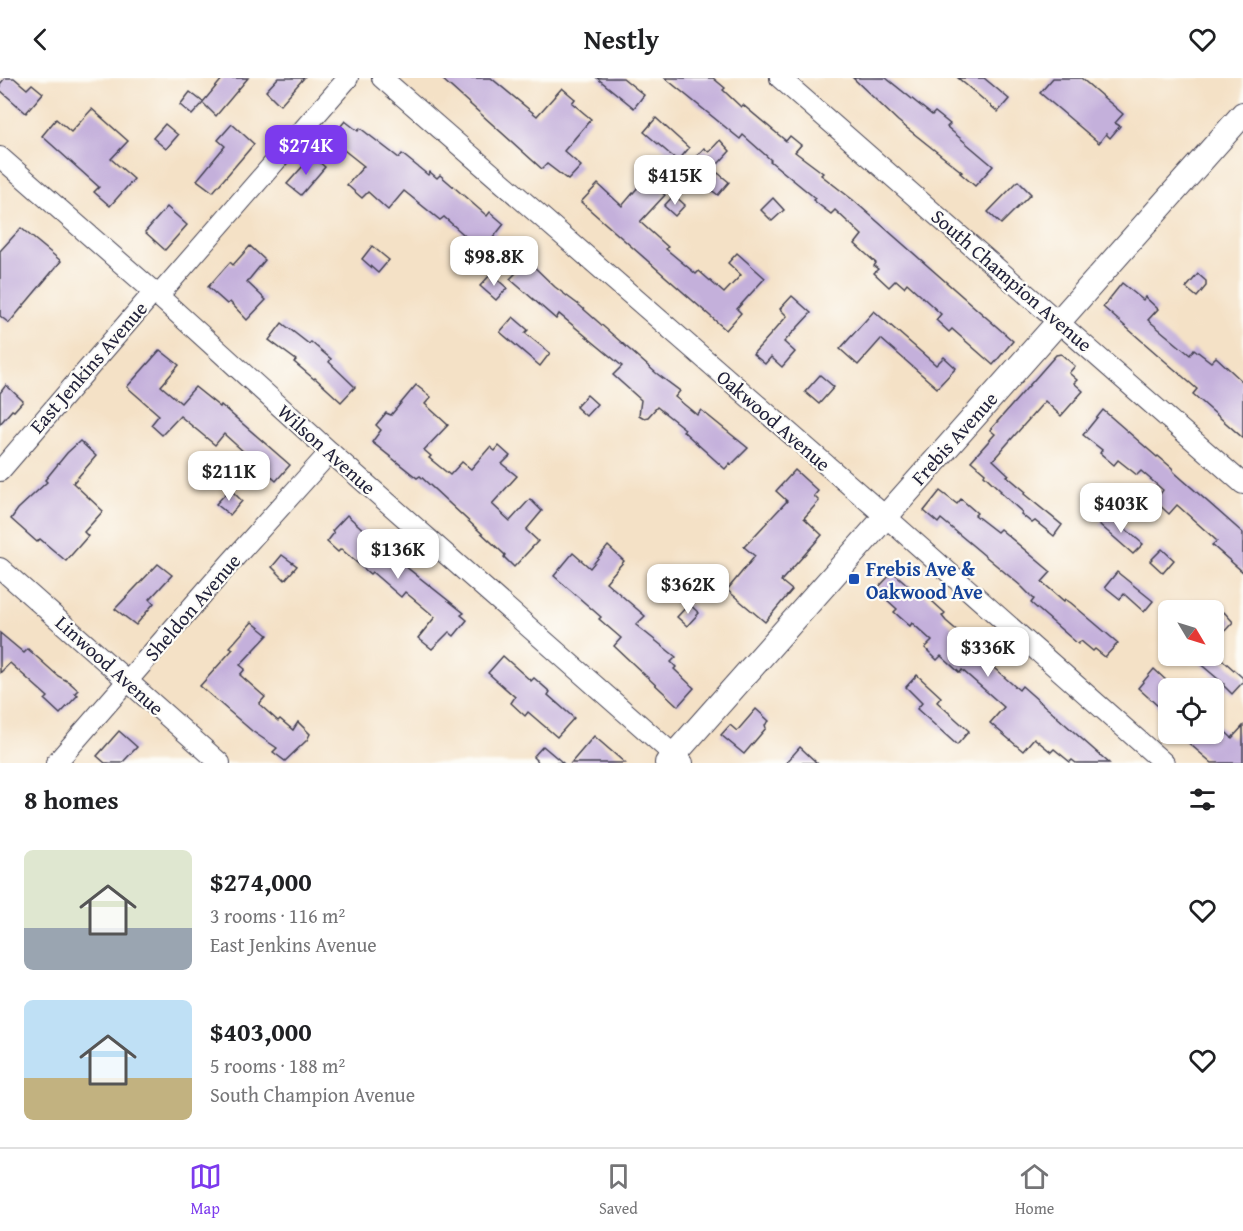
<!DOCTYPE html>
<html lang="en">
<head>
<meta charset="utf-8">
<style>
  body { margin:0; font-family:"Gentium Book Plus",serif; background:#f6f6f6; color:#202124; height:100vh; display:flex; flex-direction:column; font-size:22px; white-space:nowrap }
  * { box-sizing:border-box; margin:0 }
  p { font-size:20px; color:#757577 }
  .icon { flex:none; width:33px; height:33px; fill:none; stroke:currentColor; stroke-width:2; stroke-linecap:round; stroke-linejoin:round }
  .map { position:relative; height:685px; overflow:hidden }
  .sheet { display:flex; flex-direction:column; background:#fff; flex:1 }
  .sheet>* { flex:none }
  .needle { width:39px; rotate:128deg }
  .buttons { position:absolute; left:1158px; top:522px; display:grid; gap:12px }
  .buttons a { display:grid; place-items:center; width:66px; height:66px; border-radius:9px; background:#fff; box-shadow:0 2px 4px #0004; font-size:30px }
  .price { position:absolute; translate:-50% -51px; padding:0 14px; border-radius:12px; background:#fff; color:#222; font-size:20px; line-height:39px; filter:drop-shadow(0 2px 3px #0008) }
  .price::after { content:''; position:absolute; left:50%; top:36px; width:18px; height:14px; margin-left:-9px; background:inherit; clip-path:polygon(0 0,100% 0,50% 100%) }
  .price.selected { background:#7c3aed; color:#fff }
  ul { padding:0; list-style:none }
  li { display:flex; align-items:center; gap:18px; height:150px; padding:0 24px }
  li span { display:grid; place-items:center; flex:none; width:168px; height:120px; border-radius:9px; color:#555 }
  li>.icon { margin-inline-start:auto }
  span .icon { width:72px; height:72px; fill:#fffc; stroke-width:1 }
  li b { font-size:26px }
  h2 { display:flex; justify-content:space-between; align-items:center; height:72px; padding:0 24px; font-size:26px }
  header { display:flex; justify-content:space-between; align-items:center; height:78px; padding:0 24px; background:#fff; font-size:27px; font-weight:700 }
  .dock { display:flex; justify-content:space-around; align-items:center; height:84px; border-top:2px solid #e0e0e0; background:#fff; font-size:16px; color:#757577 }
  .dock a { display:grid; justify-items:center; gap:3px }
  .dock .selected { color:#7c3aed }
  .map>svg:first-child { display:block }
  .building { fill:#c4b0db }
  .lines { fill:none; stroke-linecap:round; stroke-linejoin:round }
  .minor-casing { stroke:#423f50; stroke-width:22 }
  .major-casing { stroke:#423f50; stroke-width:26 }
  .minor { stroke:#fff; stroke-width:20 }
  .major { stroke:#fff; stroke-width:24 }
  .transit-dot { fill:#1a4fb4; stroke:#fdfcf7; stroke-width:2 }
  .labels { text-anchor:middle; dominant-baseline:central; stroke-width:4.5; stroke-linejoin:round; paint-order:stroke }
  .street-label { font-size:20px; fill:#22223b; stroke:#fdfcf7 }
  .transit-label { font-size:20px; font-weight:bold; fill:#164399; stroke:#fdfcf7; text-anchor:start }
</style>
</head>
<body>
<header><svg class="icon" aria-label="back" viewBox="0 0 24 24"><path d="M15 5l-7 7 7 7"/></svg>Nestly<svg class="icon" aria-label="heart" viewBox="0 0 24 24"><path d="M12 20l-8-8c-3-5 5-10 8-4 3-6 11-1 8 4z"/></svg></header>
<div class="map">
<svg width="1243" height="685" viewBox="0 0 1243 685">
  <rect width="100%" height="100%" fill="#fdfcf7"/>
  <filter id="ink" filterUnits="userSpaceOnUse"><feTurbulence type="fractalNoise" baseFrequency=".0167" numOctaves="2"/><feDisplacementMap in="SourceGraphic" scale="12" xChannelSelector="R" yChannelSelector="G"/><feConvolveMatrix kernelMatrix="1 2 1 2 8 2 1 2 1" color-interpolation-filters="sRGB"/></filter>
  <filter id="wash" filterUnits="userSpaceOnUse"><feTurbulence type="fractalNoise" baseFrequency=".008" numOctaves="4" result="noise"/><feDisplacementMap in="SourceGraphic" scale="24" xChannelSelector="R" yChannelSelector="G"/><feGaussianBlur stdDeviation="1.35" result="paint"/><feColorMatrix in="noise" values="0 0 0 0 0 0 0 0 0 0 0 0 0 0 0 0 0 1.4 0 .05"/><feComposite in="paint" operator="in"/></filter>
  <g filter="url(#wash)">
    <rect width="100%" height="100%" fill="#f4e1c6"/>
    <g id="blocks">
      <g class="building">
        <polygon points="5,0 14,0 27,11 32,6 43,15 26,35 0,12 0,6"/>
        <polygon points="223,0 248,0 216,38 203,25 192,37 180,27 190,14 203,24"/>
        <polygon points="278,0 304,0 280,27 266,13"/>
        <polygon points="441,0 491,0 537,38 562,10 575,21 572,25 591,41 564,73 581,88 568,102 547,86 542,91"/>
        <polygon points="597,0 623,0 644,17 634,30"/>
        <polygon points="665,0 713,0 725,10 723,12 741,29 743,27 786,63 790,58 801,67 795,74 823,95 821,97 853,122 1013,263 993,287 952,251 949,254 936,242 941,236 907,205 904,209 896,202 889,209 874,195 878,191 874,188 876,185 855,166 862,157 835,132 831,136 813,122 815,120 770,83 771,82 743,57 740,61"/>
        <polygon points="853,0 886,0 932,37 935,34 950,46 947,49 993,88 975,108 960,95 962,94 898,43"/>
        <polygon points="958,0 984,0 1009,21 998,34"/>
        <polygon points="1053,0 1081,0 1123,36 1115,45 1120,48 1110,60 1106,56 1099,65 1040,15"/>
        <polygon points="92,31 128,63 111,81 134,101 110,128 94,114 99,109 42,58 56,41 71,54"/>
        <polygon points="656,40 689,70 678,83 644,54"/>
        <polygon points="345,43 358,53 360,50 399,80 402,76 428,97 430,94 437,100 440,97 487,138 490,134 504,146 477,180 461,167 467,160 462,155 444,139 440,142 404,113 388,132 368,114 362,120 347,107 364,88 330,61"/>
        <polygon points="165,46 178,57 166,71 153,60"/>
        <polygon points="232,46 254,66 213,114 197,102 225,68 218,62"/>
        <polygon points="720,62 730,73 708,97 692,83 704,70 709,74"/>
        <polygon points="312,78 325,89 301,117 287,106"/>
        <polygon points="718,95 729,104 718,117 706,108"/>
        <polygon points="645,101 665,117 640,144 668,169 666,171 696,196 699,193 724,215 741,197 728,185 737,175 765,200 737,231 741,235 726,252 581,124 598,106 622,128"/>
        <polygon points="1018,103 1031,116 1001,146 988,134"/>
        <polygon points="674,117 685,127 675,138 664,128"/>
        <polygon points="773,120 784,132 772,143 761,132"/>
        <polygon points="167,129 187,147 165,172 145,154"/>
        <polygon points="21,150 61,183 9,245 0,238 0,173"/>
        <polygon points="250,168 265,182 247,204 266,222 247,242 230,224 227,226 208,209 230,184 233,187"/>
        <polygon points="372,168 389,182 378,195 362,181"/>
        <polygon points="528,183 555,209 579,227 656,295 680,313 675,319 697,337 701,332 748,370 731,387 730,385 725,391 683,353 685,351 657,329 648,339 644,340 639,337 641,322 613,297 622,288 559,236 556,241 510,201"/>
        <polygon points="491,196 507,210 496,222 480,208"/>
        <polygon points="1198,196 1206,203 1206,208 1197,219 1186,210"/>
        <polygon points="1122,205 1143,222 1145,219 1158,231 1148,242 1190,277 1194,271 1211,284 1216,279 1243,304 1243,360 1193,316 1197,311 1103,229"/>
        <polygon points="792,218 811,235 784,264 795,274 782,289 771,279 765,286 753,276 787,238 780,231"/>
        <polygon points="874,233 936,287 944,279 956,290 937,310 881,261 858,287 840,271"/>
        <polygon points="513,239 528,252 525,255 550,275 540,288 500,254"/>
        <polygon points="282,245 309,266 311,264 331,281 329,284 355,309 341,324 315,300 314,301 294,284 296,282 269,262"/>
        <polygon points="160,272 179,287 161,308 181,325 195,309 220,329 221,327 290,387 276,403 224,356 215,367 180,338 162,357 151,347 159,337 127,309"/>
        <polygon points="1061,276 1075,288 1069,295 1077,302 1074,305 1083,313 1061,338 1045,323 993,382 1009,397 1007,398 1026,414 1024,416 1062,447 1054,458 1035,443 1032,445 1021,436 1022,434 1000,414 1001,413 984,397 985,395 971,383 995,356 990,352 1056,277"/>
        <polygon points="820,297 834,309 819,326 805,314"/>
        <polygon points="6,307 23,323 14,333 12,332 0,346 0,315"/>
        <polygon points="416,307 431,319 425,326 448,347 424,372 431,378 429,380 450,397 462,384 471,391 490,369 495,373 499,368 510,378 502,386 517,398 492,426 510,443 530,421 542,433 526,452 538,463 514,489 504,479 505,477 420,398 417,400 372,364 381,352 376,347 386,335 391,337"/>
        <polygon points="587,317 597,326 586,338 576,329"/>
        <polygon points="1103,332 1157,379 1158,378 1172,390 1174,394 1243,455 1243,494 1212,467 1217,463 1177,427 1169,436 1155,423 1163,412 1141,393 1137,397 1118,382 1114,387 1100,375 1102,372 1083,357"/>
        <polygon points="80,363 96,378 73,405 103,433 84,454 88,458 66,483 40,461 37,464 11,441 18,431 47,404 45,402 67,375"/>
        <polygon points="795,392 818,413 814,418 819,423 804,440 822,457 781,503 792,512 765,544 727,512 755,478 744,469 787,423 776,413"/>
        <polygon points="230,411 242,423 230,437 216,426"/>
        <polygon points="940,413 957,426 961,421 977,435 975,437 997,454 1000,451 1051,494 1042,504 1064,523 1065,521 1071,525 1118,565 1105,579 1095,571 1093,573 1081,563 1078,566 1031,525 1034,521 1021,508 941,441 938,445 924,433"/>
        <polygon points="1108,436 1143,466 1133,476 1099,446"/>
        <polygon points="347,437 367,455 366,457 464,535 461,537 467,542 454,558 449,554 432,571 418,560 435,539 405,514 401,519 372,494 370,496 341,471 338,474 327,464 334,455 332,453"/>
        <polygon points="608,468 624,483 606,504 645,538 636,547 676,579 671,584 676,589 674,591 694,610 678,628 614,568 621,560 599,541 601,539 554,498 573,475 590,490"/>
        <polygon points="1162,471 1174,482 1163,495 1150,483"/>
        <polygon points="282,477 297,488 285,502 272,489"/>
        <polygon points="158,486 172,497 150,521 154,525 136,547 115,531"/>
        <polygon points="893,494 918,516 921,513 945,535 942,538 946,543 981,573 978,576 1019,612 1022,608 1109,685 1076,685 1072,682 1070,684 1054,671 1051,674 1034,660 1023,673 990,645 1004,629 962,592 960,595 941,578 937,582 925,570 932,563 912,545 910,548 894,534 897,531 876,512"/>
        <polygon points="1117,494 1153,523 1144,534 1124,516 1120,521 1105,509"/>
        <polygon points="689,526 699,535 687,548 677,539"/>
        <polygon points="1224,534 1233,544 1224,554 1214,544"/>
        <polygon points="252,544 268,557 240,587 245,591 240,597 265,619 259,626 278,643 280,641 293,652 298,644 310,656 307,662 285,683 273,674 277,670 252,653 200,608 233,571 230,569"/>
        <polygon points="0,555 24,575 28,571 58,598 69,604 78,612 75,615 78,617 60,636 45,622 48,619 10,585 0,595"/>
        <polygon points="503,578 531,603 534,600 550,614 548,617 574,640 557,659 528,634 525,638 511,625 515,619 488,595"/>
        <polygon points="1191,578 1218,578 1243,600 1243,604 1232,616 1223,607 1224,606"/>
        <polygon points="1154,591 1168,604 1168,637 1138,610"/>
        <polygon points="917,597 941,619 937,624 969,653 957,667 917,631 922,625 906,609"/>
        <polygon points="756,631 769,643 765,647 766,650 744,676 721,657 730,647 737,653"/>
        <polygon points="1214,643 1232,660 1243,648 1243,685 1212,685 1178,656 1214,656"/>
        <polygon points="119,653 137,669 122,685 105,685 97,678"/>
        <polygon points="594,658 625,685 571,685"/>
        <polygon points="543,668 563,685 539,685 533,679"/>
        <polygon points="800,669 817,685 786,685"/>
      </g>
    </g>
  </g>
  <g filter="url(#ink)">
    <use href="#blocks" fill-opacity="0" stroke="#423f50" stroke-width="1.5"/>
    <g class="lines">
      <defs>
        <g id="minor">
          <polyline points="382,0 885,438 1164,685"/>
          <polyline points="780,0 1243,406"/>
          <polyline points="0,79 154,214 330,374 683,685"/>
          <polyline points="159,217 348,0"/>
          <polyline points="0,393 154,214"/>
          <polyline points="0,490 220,685"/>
          <polyline points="56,685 230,485 330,374"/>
        </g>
        <polyline id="major" points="667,685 1243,36"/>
      </defs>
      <use href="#minor" class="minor-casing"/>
      <use href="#major" class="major-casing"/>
      <use href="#minor" class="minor"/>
      <use href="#major" class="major"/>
    </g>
  </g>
  <rect class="transit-dot" x="848" y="495" width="12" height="12" rx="3"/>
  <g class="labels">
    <g class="street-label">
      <text transform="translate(1012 202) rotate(41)">South Champion Avenue</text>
      <text transform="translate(88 289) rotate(-49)">East Jenkins Avenue</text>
      <text transform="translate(774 342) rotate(41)">Oakwood Avenue</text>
      <text transform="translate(954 360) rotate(-48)">Frebis Avenue</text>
      <text transform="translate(327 371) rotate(42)">Wilson Avenue</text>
      <text transform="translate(192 529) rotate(-49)">Sheldon Avenue</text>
      <text transform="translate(110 587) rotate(42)">Linwood Avenue</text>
    </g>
    <g class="transit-label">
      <text x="866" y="490">Frebis Ave &amp;<tspan x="866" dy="23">Oakwood Ave</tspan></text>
    </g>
  </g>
</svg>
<div class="buttons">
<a><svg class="needle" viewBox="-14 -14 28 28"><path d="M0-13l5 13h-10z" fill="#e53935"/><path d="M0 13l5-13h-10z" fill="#757577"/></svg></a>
<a><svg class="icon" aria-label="locate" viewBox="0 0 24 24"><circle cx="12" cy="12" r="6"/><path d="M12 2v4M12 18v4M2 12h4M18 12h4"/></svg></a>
</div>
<b class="price selected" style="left:306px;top:98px">$274K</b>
<b class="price" style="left:675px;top:128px">$415K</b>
<b class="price" style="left:494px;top:209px">$98.8K</b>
<b class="price" style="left:229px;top:424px">$211K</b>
<b class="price" style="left:1121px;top:456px">$403K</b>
<b class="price" style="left:398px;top:502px">$136K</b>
<b class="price" style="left:688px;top:537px">$362K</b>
<b class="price" style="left:988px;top:600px">$336K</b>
</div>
<section class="sheet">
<h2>8 homes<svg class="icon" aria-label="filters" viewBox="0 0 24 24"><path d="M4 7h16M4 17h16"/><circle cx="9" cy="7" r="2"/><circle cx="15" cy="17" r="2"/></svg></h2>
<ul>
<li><span style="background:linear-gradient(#dfe7d0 65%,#9aa5b1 0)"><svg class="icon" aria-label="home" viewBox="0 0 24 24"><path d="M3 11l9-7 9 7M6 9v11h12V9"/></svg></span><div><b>$274,000</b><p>3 rooms · 116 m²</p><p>East Jenkins Avenue</p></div><svg class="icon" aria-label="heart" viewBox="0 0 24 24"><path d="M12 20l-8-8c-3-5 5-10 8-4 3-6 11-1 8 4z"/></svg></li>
<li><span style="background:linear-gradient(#bfe0f5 65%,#c2b280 0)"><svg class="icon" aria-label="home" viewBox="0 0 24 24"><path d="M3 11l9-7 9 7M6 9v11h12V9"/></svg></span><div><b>$403,000</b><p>5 rooms · 188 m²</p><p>South Champion Avenue</p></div><svg class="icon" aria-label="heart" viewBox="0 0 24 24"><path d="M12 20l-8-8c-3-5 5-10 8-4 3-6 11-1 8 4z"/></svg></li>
</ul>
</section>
<nav class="dock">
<a class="selected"><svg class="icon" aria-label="map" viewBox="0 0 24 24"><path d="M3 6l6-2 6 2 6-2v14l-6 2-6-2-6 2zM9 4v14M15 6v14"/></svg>Map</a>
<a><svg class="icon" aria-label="saved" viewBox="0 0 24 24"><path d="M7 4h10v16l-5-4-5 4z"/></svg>Saved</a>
<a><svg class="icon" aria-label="home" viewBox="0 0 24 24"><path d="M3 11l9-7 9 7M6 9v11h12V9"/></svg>Home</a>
</nav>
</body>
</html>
